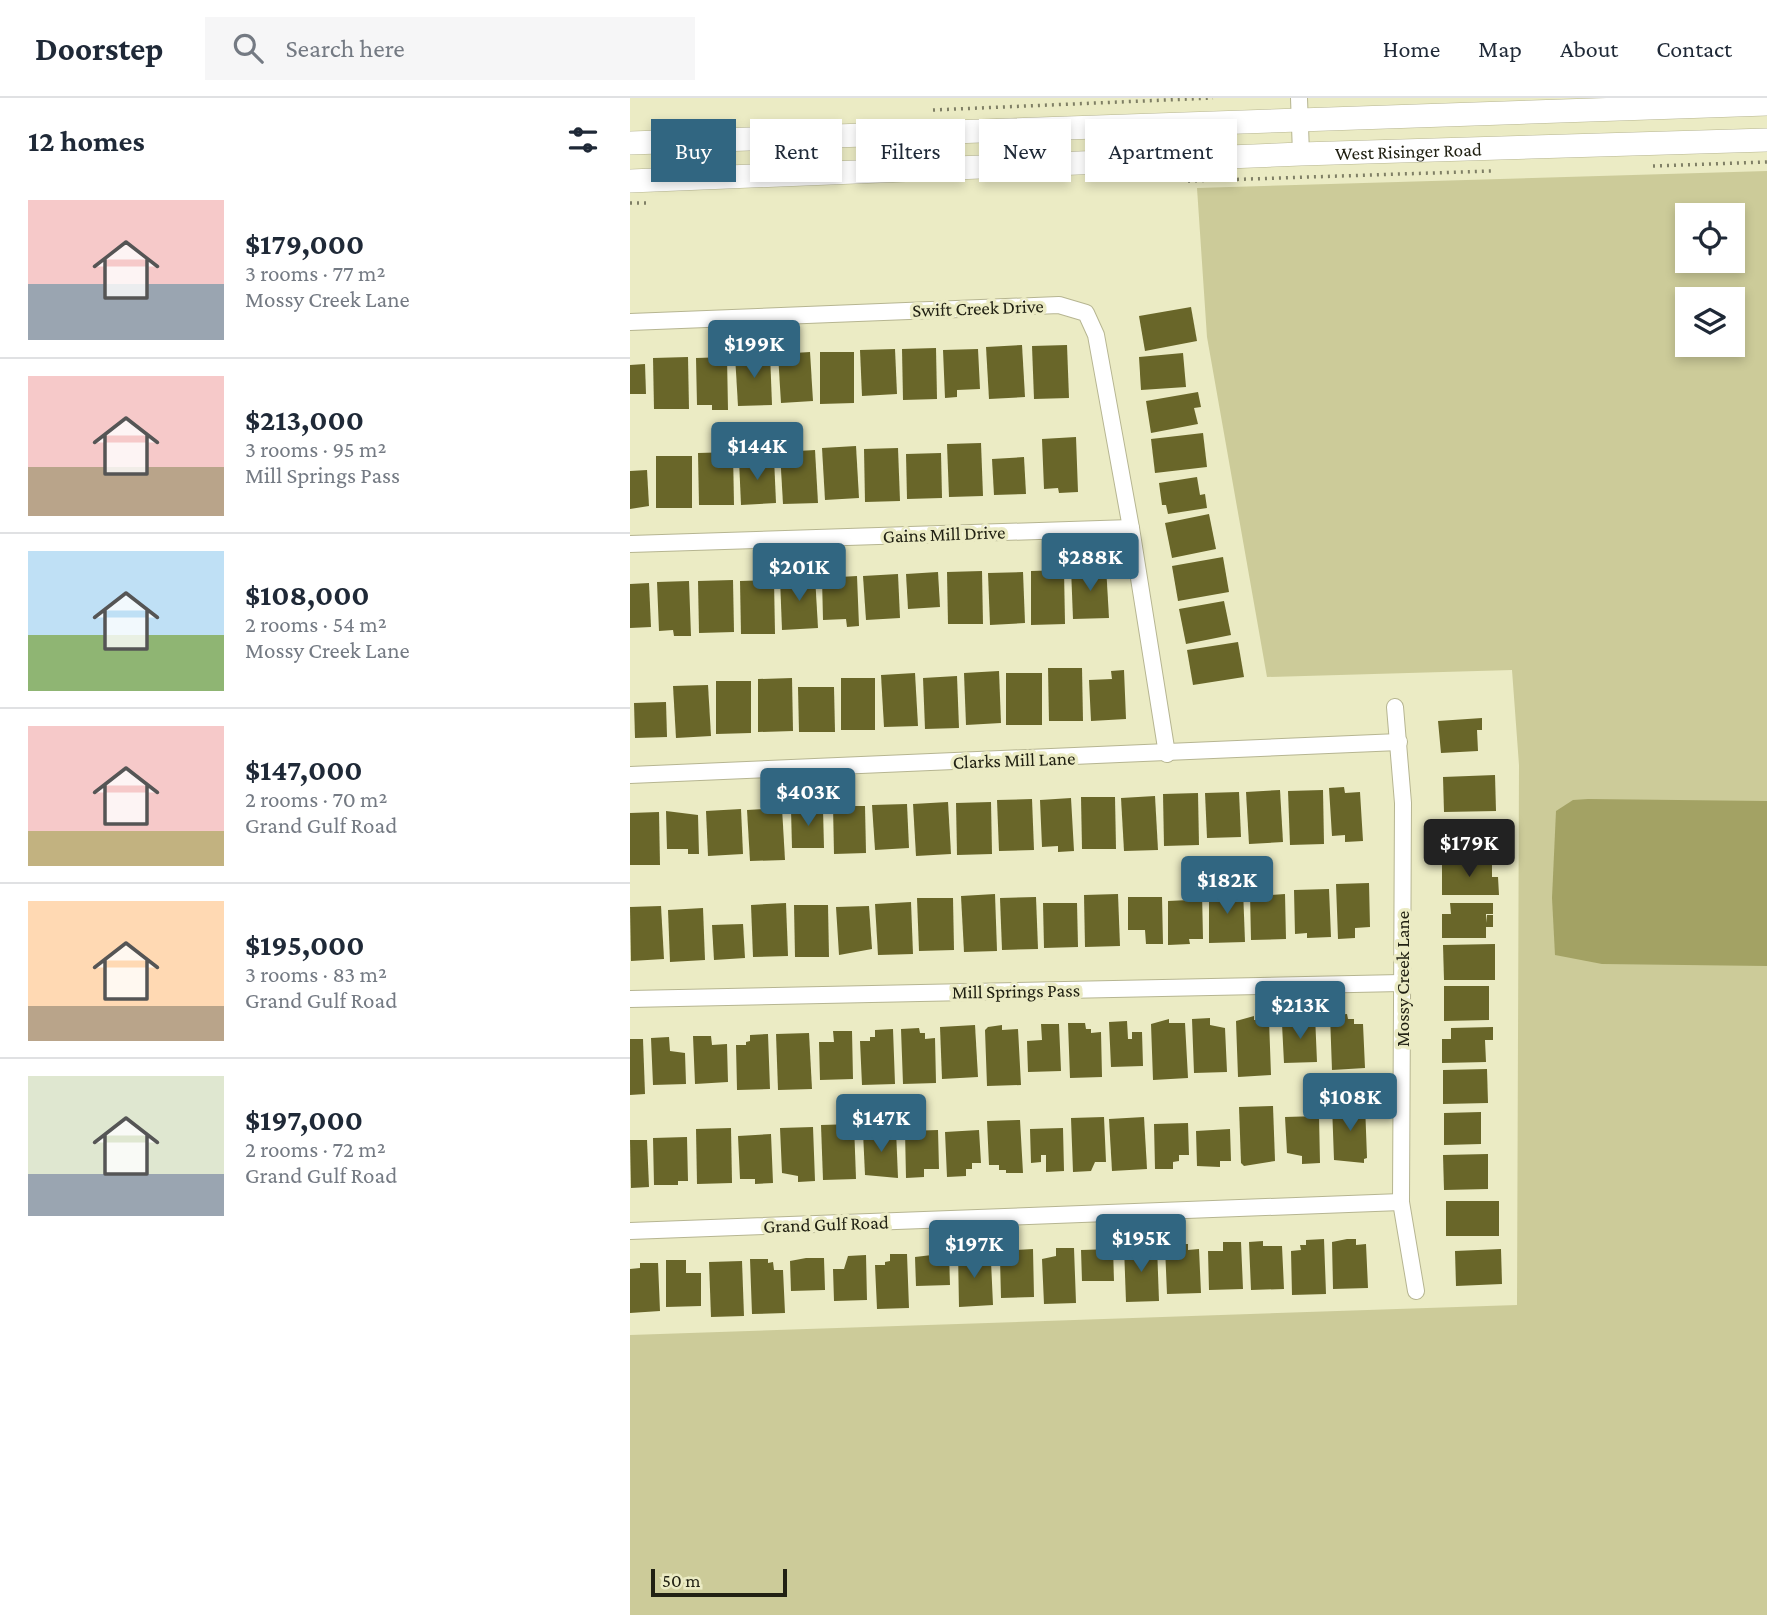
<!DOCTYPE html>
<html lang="en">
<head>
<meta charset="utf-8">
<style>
  body { margin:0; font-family:"Crimson Pro",serif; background:#f6f6f7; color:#1f2937; height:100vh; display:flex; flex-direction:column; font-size:26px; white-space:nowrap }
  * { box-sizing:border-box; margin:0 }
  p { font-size:23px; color:#747a83 }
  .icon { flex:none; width:38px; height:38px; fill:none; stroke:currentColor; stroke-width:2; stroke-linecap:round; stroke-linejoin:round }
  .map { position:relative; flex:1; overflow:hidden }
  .sheet { display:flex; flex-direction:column; background:#fff; width:630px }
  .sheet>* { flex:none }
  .top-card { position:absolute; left:21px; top:21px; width:665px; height:63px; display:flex; gap:14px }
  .tools { position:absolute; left:1045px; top:105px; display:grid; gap:14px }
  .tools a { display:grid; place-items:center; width:70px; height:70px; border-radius:0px; background:#fff; box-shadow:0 4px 10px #0003; font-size:35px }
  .scale { position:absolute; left:21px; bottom:18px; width:136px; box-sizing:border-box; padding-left:7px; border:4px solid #212113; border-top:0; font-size:19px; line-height:24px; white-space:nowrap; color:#212113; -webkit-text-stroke:5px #ebebc4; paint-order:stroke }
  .price { position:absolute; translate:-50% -60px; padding:0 16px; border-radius:7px; background:#316681; color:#fff; font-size:23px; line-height:46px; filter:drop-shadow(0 2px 4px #0008) }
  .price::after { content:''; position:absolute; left:50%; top:42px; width:21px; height:16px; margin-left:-10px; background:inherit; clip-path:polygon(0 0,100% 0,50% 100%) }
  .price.current { background:#222; color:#fff }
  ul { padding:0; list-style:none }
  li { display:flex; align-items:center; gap:21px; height:175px; padding:0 28px }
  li+li { border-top:2px solid #e0e1e3 }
  li span { display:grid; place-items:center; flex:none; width:196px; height:140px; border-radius:0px; color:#555 }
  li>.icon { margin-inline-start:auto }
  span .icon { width:84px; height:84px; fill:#fffc; stroke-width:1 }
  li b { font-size:30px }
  h2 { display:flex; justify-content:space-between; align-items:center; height:84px; padding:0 28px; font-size:30px }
  .pill { padding:0 24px; border-radius:0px; background:#fff; box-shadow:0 4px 10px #0003; font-size:24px; line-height:63px }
  .pill.current { background:#316681; color:#fff }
  header { display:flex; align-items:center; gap:42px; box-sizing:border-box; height:98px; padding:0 35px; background:#fff; border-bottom:2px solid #e0e1e3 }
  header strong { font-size:33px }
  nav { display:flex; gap:38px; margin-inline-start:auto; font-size:24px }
  .search { width:490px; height:63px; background:#f6f6f7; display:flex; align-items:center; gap:18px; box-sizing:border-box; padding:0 24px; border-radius:0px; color:#747a83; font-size:26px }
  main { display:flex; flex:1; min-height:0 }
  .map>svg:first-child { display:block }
  .green { fill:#cccb99; fill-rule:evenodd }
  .water { fill:#a3a264 }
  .building { fill:#696629 }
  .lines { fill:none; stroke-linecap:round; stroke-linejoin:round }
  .minor-casing { stroke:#b6b591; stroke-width:18 }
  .secondary-casing { stroke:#b6b591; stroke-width:24 }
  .path { stroke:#7f7f65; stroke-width:3.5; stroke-dasharray:2 5; stroke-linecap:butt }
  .minor { stroke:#fff; stroke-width:16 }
  .secondary { stroke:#fff; stroke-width:23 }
  .labels { text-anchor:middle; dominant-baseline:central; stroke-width:7; stroke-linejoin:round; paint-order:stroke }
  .street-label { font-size:19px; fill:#212113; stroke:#ebebc4 }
</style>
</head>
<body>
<header>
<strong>Doorstep</strong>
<div class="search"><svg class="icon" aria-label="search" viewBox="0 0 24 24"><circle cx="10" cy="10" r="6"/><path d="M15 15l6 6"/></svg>Search here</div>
<nav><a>Home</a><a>Map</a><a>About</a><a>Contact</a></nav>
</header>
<main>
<section class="sheet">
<h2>12 homes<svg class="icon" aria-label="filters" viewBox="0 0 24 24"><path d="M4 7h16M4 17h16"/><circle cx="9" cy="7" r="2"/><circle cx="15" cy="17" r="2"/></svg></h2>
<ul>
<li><span style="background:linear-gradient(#f6c9c9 60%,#9aa5b1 0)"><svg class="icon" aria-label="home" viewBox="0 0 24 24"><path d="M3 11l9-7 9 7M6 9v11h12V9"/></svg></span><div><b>$179,000</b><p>3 rooms · 77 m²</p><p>Mossy Creek Lane</p></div></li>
<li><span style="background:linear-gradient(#f6c9c9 65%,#b9a48a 0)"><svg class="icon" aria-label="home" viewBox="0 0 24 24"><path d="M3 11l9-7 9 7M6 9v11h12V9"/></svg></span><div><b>$213,000</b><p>3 rooms · 95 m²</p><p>Mill Springs Pass</p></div></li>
<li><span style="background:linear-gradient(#bfe0f5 60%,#8fb573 0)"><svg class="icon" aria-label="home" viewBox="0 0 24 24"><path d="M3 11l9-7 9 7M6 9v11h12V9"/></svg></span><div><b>$108,000</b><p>2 rooms · 54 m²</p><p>Mossy Creek Lane</p></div></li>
<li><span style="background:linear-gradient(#f6c9c9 75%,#c2b280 0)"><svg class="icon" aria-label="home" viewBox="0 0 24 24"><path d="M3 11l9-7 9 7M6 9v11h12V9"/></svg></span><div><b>$147,000</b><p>2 rooms · 70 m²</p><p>Grand Gulf Road</p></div></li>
<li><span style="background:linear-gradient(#ffd9b3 75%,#b9a48a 0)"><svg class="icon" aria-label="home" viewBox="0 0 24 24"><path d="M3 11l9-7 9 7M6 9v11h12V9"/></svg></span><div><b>$195,000</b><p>3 rooms · 83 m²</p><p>Grand Gulf Road</p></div></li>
<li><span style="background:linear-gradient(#dfe7d0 70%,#9aa5b1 0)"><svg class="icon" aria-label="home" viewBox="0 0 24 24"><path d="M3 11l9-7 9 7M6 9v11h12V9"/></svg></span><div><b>$197,000</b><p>2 rooms · 72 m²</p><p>Grand Gulf Road</p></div></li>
</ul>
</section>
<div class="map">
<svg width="1137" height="1517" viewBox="0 0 1137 1517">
  <rect width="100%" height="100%" fill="#ebebc4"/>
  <path class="green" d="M 1137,73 L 1137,1517 L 0,1517 L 0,1237 L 887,1207 L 889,667 L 882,572 L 637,579 L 577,239 L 567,90 ZM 1057,117 L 1102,117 L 1102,163 L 1057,163 ZM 1057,201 L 1102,201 L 1102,247 L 1057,247 Z"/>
  <polygon class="water" points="958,701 1137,703 1137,868 972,866 925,857 922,800 926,713 943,702"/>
  <g class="building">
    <polygon points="561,209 567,243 515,253 509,218"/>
    <polygon points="392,247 395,299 359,301 356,249"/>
    <polygon points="437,247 439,300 404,301 402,248"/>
    <polygon points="306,250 307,301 273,302 272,251"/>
    <polygon points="265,251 267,296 232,298 230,252"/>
    <polygon points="348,251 350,291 327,292 327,299 315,300 313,252"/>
    <polygon points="180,254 183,303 151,305 148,256"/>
    <polygon points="190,254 224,254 224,305 190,306"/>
    <polygon points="140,255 142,307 108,308 105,257"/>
    <polygon points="553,255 556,289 511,292 509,259"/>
    <polygon points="58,259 59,311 24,311 23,260"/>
    <polygon points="97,259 98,312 82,312 82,307 67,307 66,260"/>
    <polygon points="15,266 16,296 0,296 0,267"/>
    <polygon points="568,294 571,309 564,310 568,326 521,335 516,303"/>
    <polygon points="573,335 577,369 525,375 521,341"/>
    <polygon points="446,339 448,394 429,395 428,390 414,391 412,341"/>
    <polygon points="351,345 353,398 319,399 317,346"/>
    <polygon points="226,348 229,400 195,402 192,350"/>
    <polygon points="268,350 270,403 235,404 234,351"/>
    <polygon points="185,352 188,405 153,406 150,354"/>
    <polygon points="103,354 104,407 69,407 68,355"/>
    <polygon points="311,355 312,400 277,401 276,356"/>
    <rect x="26" y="358" width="36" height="52"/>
    <polygon points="394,359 396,396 364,397 362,361"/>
    <polygon points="144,360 146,405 111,407 109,362"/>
    <polygon points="17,372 19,408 0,411 0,373"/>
    <polygon points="567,379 570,397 575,396 577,410 538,416 536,407 532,407 529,385"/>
    <polygon points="579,416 586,451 542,460 535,425"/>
    <polygon points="593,459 599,494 548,503 542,468"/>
    <polygon points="476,468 479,520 443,521 441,470"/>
    <polygon points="434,472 435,526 401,527 401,473"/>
    <polygon points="352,473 353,526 318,526 317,474"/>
    <polygon points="308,474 310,509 278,511 276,476"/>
    <polygon points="393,474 395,525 360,527 358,475"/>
    <polygon points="268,476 270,520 236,522 233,478"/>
    <polygon points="185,478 188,530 152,532 150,480"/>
    <polygon points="227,478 229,528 217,529 216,521 193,522 192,480"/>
    <polygon points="103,482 104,534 69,535 68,483"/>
    <polygon points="144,482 145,536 111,536 110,483"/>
    <polygon points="59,483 61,538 44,538 43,532 29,533 27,484"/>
    <polygon points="19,485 21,529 0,530 0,486"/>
    <polygon points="594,503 601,537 556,546 549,511"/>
    <polygon points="608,544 614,579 563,587 557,552"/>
    <polygon points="418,570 452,570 453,623 419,623"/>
    <polygon points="494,572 496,621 461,623 459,582 482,581 481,573"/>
    <polygon points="369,573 371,625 336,627 334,575"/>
    <polygon points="285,575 288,628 254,629 251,577"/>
    <rect x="376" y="575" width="36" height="52"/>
    <polygon points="327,578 329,630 295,631 293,580"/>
    <polygon points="162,580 163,633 128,634 128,581"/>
    <rect x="211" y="580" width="34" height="52"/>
    <polygon points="86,583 121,583 121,635 86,636"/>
    <polygon points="78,587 81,638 46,640 43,588"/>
    <polygon points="168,589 204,589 205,634 169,634"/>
    <polygon points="36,604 37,639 5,640 4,605"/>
    <polygon points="852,620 852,632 847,632 848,653 811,655 808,623"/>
    <polygon points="865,677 866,713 814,714 813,679"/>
    <polygon points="714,689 715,695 730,694 733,743 715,744 715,737 702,738 699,690"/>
    <polygon points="650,692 653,744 619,746 616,694"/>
    <polygon points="693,692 694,746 660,747 658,693"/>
    <polygon points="609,694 611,739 577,740 575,695"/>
    <polygon points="568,695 569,747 534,748 533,696"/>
    <polygon points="525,698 528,752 494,753 491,700"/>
    <polygon points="451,699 485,699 486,751 452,751"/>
    <polygon points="441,700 444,753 428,754 428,748 412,749 410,702"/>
    <polygon points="402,701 404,752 369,753 367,702"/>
    <polygon points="318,704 321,756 286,758 283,706"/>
    <polygon points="361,704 362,756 327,757 326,705"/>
    <polygon points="277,706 279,750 245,752 242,707"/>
    <polygon points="203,708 235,708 236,755 204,756"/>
    <polygon points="152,710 155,762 120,763 117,712"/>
    <polygon points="111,711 113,756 78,758 76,713"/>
    <polygon points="161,711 193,711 194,750 162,750"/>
    <polygon points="36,713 68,717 69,756 58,756 58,751 37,751"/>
    <polygon points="29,714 30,767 0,767 0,715"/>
    <polygon points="815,722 867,722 868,756 816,757"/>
    <polygon points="812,765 862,765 862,779 868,779 869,797 812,797"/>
    <polygon points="739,785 740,829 725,830 725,840 708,841 706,786"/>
    <polygon points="613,791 615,844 579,845 579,792"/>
    <polygon points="699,791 701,839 677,840 677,835 665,836 664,792"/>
    <polygon points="559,794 572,794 573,841 559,841 560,846 538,847 538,803 559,802"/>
    <polygon points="641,794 641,797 655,796 656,841 621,842 620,795"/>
    <polygon points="365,796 367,853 334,854 331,798"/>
    <polygon points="488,796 490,848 455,849 454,797"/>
    <polygon points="406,799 408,851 372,852 370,800"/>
    <polygon points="498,799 532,799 533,846 516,846 515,832 498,832"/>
    <polygon points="287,800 323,800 324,852 289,853"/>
    <polygon points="281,804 283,856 248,857 245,806"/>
    <polygon points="156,805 158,858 123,859 121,807"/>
    <polygon points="413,805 447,805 448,849 414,850"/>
    <polygon points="820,805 863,805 863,816 856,816 856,825 857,817 863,817 863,829 856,829 856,840 812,840 812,816 821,816"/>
    <polygon points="164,807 198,807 199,859 165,859"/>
    <polygon points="31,808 34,861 1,863 0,809"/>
    <polygon points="239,808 242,851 209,857 206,809"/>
    <polygon points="73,810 75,862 40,864 38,812"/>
    <polygon points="113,826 115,860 84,862 82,827"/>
    <polygon points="865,846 865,882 814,882 813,847"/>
    <polygon points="814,888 859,888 859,922 814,923"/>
    <polygon points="717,916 718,921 724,921 724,926 733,926 735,970 702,972 700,917"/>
    <polygon points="667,917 685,917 687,964 654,965 652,926 667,926"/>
    <polygon points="624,918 624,922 639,922 641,977 608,979 606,923"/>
    <polygon points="580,920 580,927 595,930 597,974 564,975 562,921"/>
    <polygon points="539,921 539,925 555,925 558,980 523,982 521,926"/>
    <polygon points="497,923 498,941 502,941 502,934 512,934 513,968 481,969 479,924"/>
    <polygon points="438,925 455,925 456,931 461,931 461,935 471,934 472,979 440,980"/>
    <polygon points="411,926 429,926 431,973 398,974 397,943 412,942"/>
    <polygon points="345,927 348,979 312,981 310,929"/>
    <polygon points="372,927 372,932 388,931 391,987 357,988 355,932 358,929"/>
    <polygon points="863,929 863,942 855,942 856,964 812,965 812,941 821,941 821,930"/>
    <polygon points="289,930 290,935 295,935 295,941 305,940 306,985 273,986 271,931"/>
    <polygon points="263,931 265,986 232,987 230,943 240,943 240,939 245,939 245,932"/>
    <polygon points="203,933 222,933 223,981 190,982 189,944 204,944"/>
    <polygon points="179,935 182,991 148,992 146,936"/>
    <polygon points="138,936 140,991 107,992 106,947 116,947 116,944 120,943 120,937"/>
    <polygon points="63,938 81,938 82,947 97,946 98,984 65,986"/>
    <polygon points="39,939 40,953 55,955 56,986 23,987 21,940"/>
    <polygon points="0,941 13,941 15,996 0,997"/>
    <polygon points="857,971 858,1005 813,1006 813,972"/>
    <polygon points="735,1006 737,1060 734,1061 734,1065 704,1062 702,1007"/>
    <polygon points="643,1008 645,1063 614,1068 611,1065 609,1009"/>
    <polygon points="851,1014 851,1046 814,1047 814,1015"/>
    <polygon points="689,1018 690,1065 672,1066 672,1058 657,1055 655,1019"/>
    <polygon points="474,1019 476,1064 465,1064 461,1073 443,1074 441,1020"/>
    <polygon points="514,1019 517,1071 482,1073 479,1021"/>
    <polygon points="390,1022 393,1075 376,1075 376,1072 369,1072 369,1067 359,1067 357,1023"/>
    <polygon points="558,1025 559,1057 549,1057 549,1063 543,1064 543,1071 525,1071 524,1026"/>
    <polygon points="224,1026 226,1081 193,1082 191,1027"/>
    <polygon points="183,1029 185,1083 168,1084 168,1078 152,1075 150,1030"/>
    <polygon points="101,1030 102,1085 67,1086 66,1031"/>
    <polygon points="433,1030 434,1073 416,1074 416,1057 411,1057 411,1064 401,1065 400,1031"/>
    <polygon points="600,1031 601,1063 590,1063 590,1069 567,1068 566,1033"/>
    <polygon points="266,1032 268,1080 235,1077 233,1034"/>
    <polygon points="308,1032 309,1071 294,1071 294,1079 276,1080 275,1033"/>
    <polygon points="349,1032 351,1065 342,1065 342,1071 336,1071 336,1078 317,1079 315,1034"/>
    <polygon points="141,1036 143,1085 125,1086 125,1081 110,1081 108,1038"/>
    <polygon points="57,1039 58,1083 48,1083 48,1087 24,1087 23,1040"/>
    <polygon points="0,1042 17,1042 19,1089 1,1090"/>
    <polygon points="858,1056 858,1091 814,1092 813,1057"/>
    <rect x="816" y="1103" width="53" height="35"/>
    <polygon points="694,1141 696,1196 662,1197 661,1153 671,1152 670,1147 676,1147 676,1142"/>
    <polygon points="717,1141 726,1141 726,1147 736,1146 738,1190 703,1191 702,1144"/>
    <polygon points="633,1143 633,1148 652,1148 654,1191 621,1192 619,1144"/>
    <polygon points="593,1144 611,1144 613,1191 579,1192 578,1153 593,1153"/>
    <polygon points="551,1146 558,1146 558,1152 569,1151 571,1195 537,1196 535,1149"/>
    <polygon points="510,1148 527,1148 529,1203 496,1204 494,1149"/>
    <polygon points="426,1150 444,1150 446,1205 414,1206 412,1161 426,1158"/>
    <polygon points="403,1151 404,1199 371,1200 370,1161 385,1161 385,1152"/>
    <polygon points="483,1151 484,1183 452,1183 451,1152"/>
    <polygon points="871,1151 872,1186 826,1188 825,1153"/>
    <polygon points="346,1153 346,1158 351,1158 352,1163 361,1163 363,1207 329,1209 328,1154"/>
    <polygon points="319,1155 320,1187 286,1188 285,1159"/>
    <polygon points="260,1156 277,1156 279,1210 247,1211 245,1167 255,1167 255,1164 260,1163"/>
    <polygon points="236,1157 237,1202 204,1203 203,1171 214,1171 218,1158"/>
    <polygon points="176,1160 194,1160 195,1192 161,1193 160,1163"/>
    <polygon points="120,1161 138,1161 138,1165 143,1164 144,1172 153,1172 155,1215 122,1216"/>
    <polygon points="36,1162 56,1162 56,1175 71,1175 71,1208 36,1209"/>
    <polygon points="112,1163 114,1218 81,1219 79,1164"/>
    <polygon points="10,1165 28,1165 30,1213 0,1215 0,1171 10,1170"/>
  </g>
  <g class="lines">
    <defs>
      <g id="minor">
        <polyline points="669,0 671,56"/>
        <polyline points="0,224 429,207 456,215 466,237 501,430 537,656"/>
        <polyline points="0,446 501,430"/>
        <polyline points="765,609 773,705 771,1104 786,1193"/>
        <polyline points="0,677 769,644"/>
        <polyline points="0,901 771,885"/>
        <polyline points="0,1133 771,1104"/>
      </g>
      <g id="secondary">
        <polyline points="0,45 1137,6"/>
        <path id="s1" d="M 0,83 L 671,56 L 1137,42"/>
      </g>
    </defs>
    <use href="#minor" class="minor-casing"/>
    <use href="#secondary" class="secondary-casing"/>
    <g class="path">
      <polyline points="303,12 583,0"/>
      <polyline points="1023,68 1137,64"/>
      <polyline points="558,83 862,73"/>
      <polyline points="0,105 19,105"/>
    </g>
    <use href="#minor" class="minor"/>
    <use href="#secondary" class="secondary"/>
  </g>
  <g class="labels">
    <g class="street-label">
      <text stroke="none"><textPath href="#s1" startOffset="779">West Risinger Road</textPath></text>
      <text transform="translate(348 210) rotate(-2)">Swift Creek Drive</text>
      <text transform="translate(314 436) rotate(-2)">Gains Mill Drive</text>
      <text transform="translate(384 662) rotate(-2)">Clarks Mill Lane</text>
      <text transform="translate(772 881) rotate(-90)">Mossy Creek Lane</text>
      <text transform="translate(386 893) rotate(-1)">Mill Springs Pass</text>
      <text transform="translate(196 1126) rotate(-2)">Grand Gulf Road</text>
    </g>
  </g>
</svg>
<div class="tools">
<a><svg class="icon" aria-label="locate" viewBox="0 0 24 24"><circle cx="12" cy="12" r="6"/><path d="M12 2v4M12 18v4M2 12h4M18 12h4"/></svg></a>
<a><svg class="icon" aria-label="layers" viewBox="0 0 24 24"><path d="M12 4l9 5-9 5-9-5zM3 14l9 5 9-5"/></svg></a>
</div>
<div class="scale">50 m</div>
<b class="price" style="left:124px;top:282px">$199K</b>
<b class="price" style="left:127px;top:384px">$144K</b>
<b class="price" style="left:460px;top:495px">$288K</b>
<b class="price" style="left:169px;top:505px">$201K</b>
<b class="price" style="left:178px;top:730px">$403K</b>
<b class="price current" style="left:839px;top:781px">$179K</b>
<b class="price" style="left:597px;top:818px">$182K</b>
<b class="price" style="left:670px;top:943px">$213K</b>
<b class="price" style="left:720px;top:1035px">$108K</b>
<b class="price" style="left:251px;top:1056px">$147K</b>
<b class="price" style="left:511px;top:1176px">$195K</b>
<b class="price" style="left:344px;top:1182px">$197K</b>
<div class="top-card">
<a class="pill current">Buy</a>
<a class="pill">Rent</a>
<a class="pill">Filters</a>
<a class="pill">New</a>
<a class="pill">Apartment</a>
</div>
</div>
</main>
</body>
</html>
